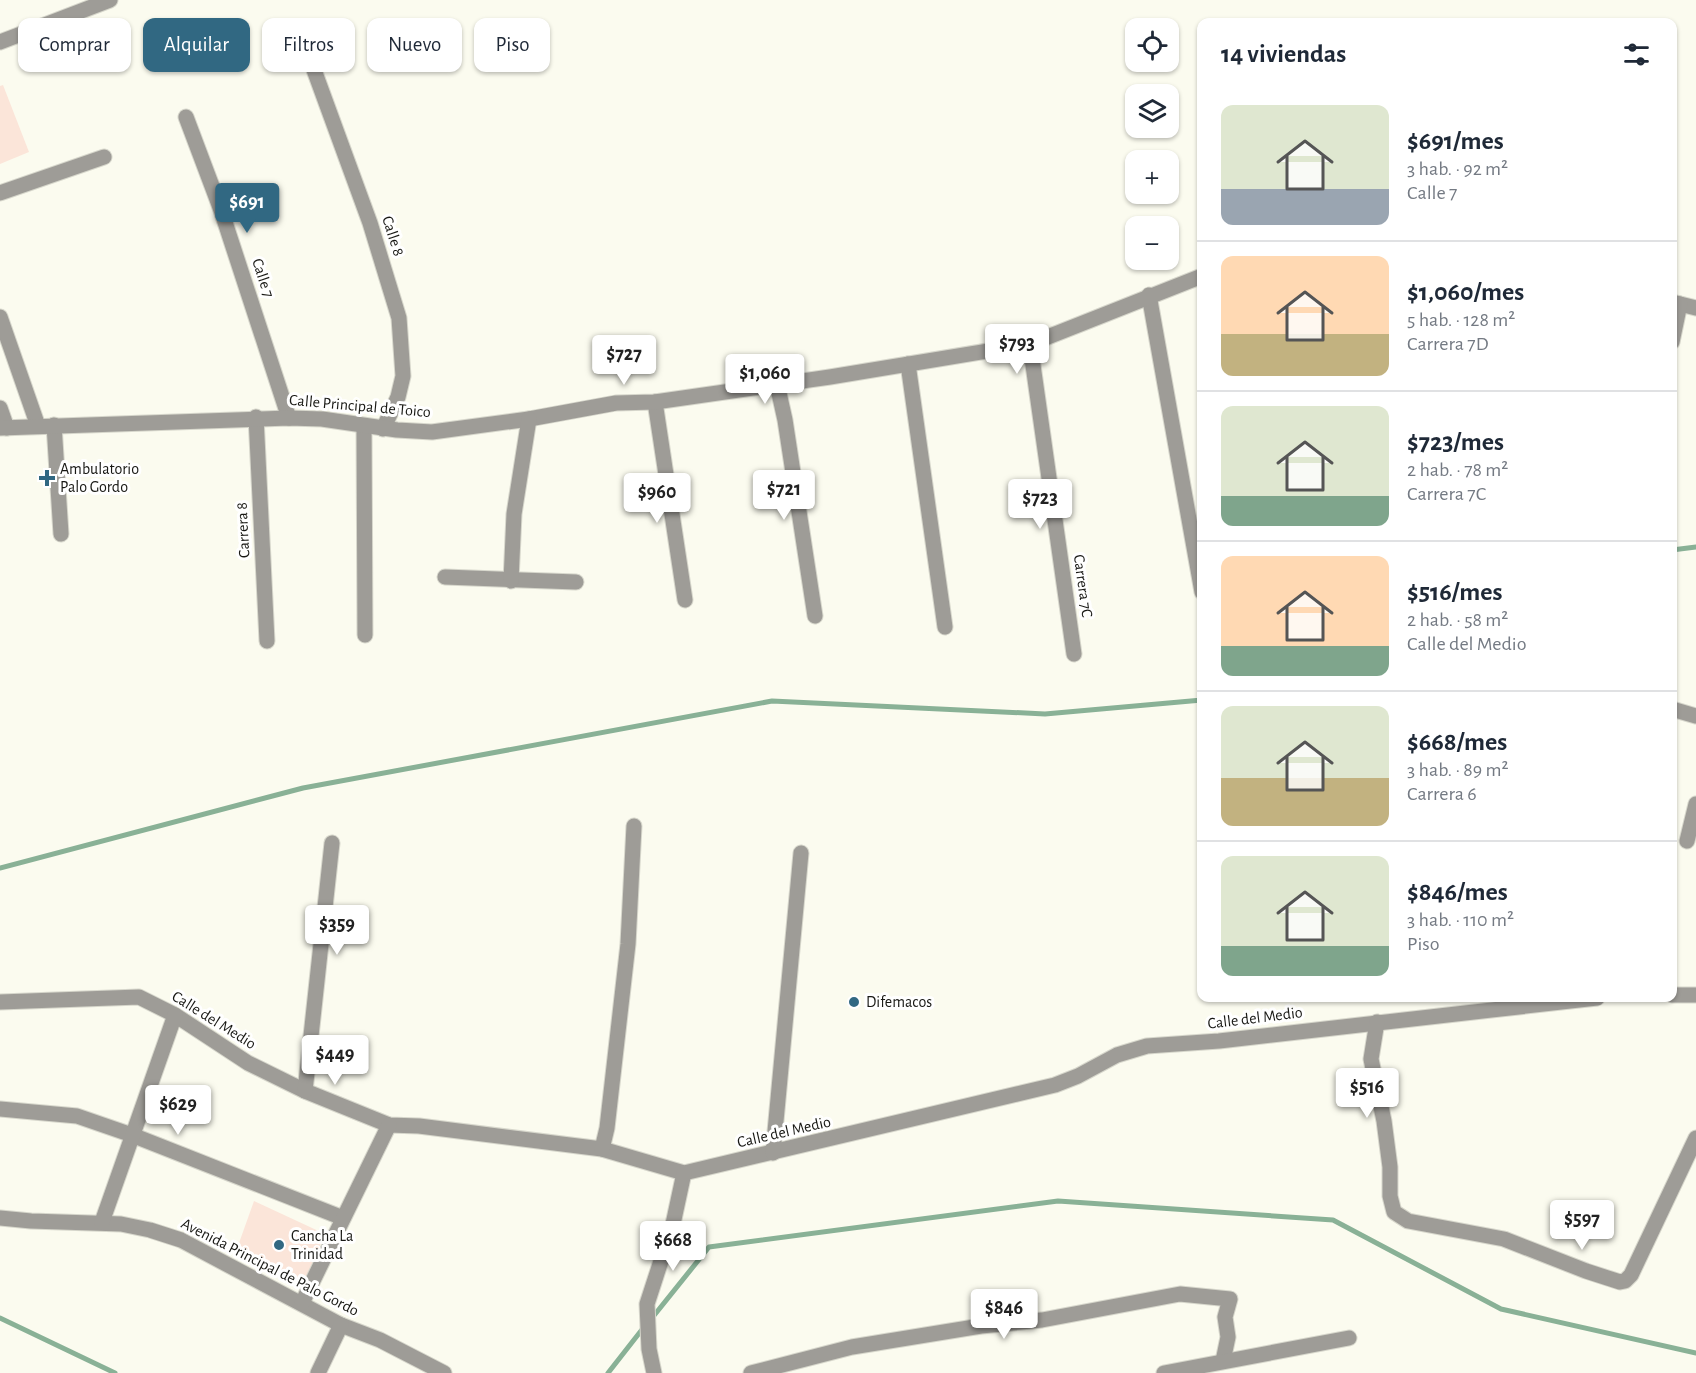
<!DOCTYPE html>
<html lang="es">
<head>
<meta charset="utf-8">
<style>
  body { margin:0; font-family:"Alegreya Sans",sans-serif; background:#f2f2f3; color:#1f2937; height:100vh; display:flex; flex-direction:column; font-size:22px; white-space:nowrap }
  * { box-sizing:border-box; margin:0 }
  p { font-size:20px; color:#747a83 }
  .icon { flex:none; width:33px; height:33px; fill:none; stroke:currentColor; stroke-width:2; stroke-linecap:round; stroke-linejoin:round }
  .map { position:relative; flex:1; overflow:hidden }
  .drawer { position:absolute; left:1197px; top:18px; width:480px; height:984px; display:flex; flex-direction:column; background:#fff; border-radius:12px; box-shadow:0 2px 4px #0004 }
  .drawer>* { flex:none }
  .top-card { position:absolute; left:18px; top:18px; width:570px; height:54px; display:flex; gap:12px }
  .buttons { position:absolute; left:1125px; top:18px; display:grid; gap:12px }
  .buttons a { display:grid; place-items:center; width:54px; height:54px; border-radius:12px; background:#fff; box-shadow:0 2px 4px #0004; font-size:30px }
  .price { position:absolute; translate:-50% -51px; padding:0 14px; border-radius:6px; background:#fff; color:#222; font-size:20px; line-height:39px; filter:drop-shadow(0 2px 3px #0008) }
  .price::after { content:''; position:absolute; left:50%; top:36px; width:18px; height:14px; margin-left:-9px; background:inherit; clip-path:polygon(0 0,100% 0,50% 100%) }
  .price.active { background:#316882; color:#fff }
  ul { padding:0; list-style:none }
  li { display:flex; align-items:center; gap:18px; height:150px; padding:0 24px }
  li+li { border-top:2px solid #e0e1e3 }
  li span { display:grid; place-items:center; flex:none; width:168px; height:120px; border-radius:12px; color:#555 }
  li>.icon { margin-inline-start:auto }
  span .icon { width:72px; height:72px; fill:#fffc; stroke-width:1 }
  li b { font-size:26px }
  h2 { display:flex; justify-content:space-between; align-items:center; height:72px; padding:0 24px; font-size:26px }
  .chip { padding:0 21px; border-radius:12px; background:#fff; box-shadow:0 2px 4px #0004; font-size:21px; line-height:54px }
  .chip.active { background:#316882; color:#fff }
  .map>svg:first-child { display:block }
  .green { fill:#fbe5d9 }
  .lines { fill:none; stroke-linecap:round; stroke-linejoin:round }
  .stream { stroke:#89b196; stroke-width:5 }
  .minor-casing { stroke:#d7d7cc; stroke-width:17 }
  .minor { stroke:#9e9c97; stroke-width:15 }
  .poi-dot { fill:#316882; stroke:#fff; stroke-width:2 }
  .labels { text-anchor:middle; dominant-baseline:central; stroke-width:6; stroke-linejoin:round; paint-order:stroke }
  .street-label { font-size:16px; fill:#181814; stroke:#fff }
  .poi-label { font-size:16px; fill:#181814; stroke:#fff; text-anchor:start }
</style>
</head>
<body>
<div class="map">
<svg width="1696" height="1373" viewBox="0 0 1696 1373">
  <rect width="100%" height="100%" fill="#fbfbef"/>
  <g class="green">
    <polygon points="3,85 29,152 0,164 0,86"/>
    <polygon points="254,1201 325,1234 303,1285 234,1257"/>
  </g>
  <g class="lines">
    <g class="stream">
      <polyline points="1672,550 1696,547"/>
      <polyline points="0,868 303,788 772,701 1045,714 1202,700"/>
      <polyline points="0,1318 115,1373"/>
      <polyline points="652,1318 709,1247 1058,1201 1333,1220 1501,1309 1696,1353"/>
      <polyline points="608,1373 644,1327"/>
    </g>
    <defs>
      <g id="minor">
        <polyline points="0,42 110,0"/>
        <polyline points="310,59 370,223 399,318 403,376 398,397 383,429"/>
        <polyline points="186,117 221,210 289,418"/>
        <polyline points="0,193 104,157"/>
        <polyline points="1149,295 1202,592"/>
        <polyline points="1672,302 1696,308"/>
        <polyline points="0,317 38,426"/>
        <polyline points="1672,342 1680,304"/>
        <polyline points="1030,344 1074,654"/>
        <polyline points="908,364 945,627"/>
        <polyline points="777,384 785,420 815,616"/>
        <polyline points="655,402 685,600"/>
        <polyline points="0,408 7,428"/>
        <polyline points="256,417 267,641"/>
        <polyline points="54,425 61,534"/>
        <polyline points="364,426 365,635"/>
        <polyline points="0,428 289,418 322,419 397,430 432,432 529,419 616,403 655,402 830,377 1030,344 1202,276"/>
        <polyline points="445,577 576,582"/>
        <polyline points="511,581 514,514 529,419"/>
        <polyline points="1672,709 1696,716"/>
        <polyline points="1687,841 1696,804"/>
        <polyline points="1672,995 1696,995"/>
        <polyline points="0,1002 139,997 175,1015 248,1063 305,1091 389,1125 419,1126 602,1149 684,1173 1055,1085 1078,1076 1117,1055 1147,1046 1219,1041 1597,998"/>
        <polyline points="1377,1022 1371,1059 1384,1121 1390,1167 1390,1196 1394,1212 1408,1221 1504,1239 1586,1271 1620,1282 1625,1281 1631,1275 1696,1138"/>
        <polyline points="305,1091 332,843"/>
        <polyline points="0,1109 77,1116 132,1135 343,1218"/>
        <polyline points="602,1149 607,1128 628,944 634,826"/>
        <polyline points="773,1153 801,853"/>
        <polyline points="0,1218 31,1221 121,1224 150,1230 181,1240 341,1325 380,1340 444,1373"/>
        <polyline points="102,1222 175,1015"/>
        <polyline points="302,1303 389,1125"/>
        <polyline points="318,1373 341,1325"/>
        <polyline points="654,1373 649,1349 647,1304 673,1224 684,1173"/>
        <polyline points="751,1373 852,1347 981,1326 1042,1320 1180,1294 1230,1299 1225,1317 1228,1337 1223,1361"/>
        <polyline points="1164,1373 1349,1338"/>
      </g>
    </defs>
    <use href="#minor" class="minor-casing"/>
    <use href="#minor" class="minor"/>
  </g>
  <g class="poi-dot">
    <path d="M44 469h6v6h6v6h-6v6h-6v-6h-6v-6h6z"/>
    <circle cx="854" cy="1002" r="6"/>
    <circle cx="279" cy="1245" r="6"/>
  </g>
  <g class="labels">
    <g class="street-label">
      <text transform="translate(393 236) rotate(72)">Calle 8</text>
      <text transform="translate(263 278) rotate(72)">Calle 7</text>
      <text transform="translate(360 406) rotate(5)">Calle Principal de Toico</text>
      <text transform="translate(243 530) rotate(-93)">Carrera 8</text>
      <text transform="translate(1083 586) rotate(82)">Carrera 7C</text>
      <text transform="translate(1255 1018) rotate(-7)">Calle del Medio</text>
      <text transform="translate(214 1020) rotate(32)">Calle del Medio</text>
      <text transform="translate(784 1132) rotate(-13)">Calle del Medio</text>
      <text transform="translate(270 1267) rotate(27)">Avenida Principal de Palo Gordo</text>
    </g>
    <g class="poi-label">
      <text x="60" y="469">Ambulatorio<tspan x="60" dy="18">Palo Gordo</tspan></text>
      <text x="866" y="1002">Difemacos</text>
      <text x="291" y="1236">Cancha La<tspan x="291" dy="18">Trinidad</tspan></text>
    </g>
  </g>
</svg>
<div class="buttons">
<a><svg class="icon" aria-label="locate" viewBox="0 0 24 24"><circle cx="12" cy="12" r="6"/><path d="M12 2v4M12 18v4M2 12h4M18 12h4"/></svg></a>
<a><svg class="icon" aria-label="layers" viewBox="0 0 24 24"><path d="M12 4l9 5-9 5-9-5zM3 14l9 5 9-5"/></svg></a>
<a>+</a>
<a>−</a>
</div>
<b class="price active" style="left:247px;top:234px">$691</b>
<b class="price" style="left:1017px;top:375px">$793</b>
<b class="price" style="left:624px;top:386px">$727</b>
<b class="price" style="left:765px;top:405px">$1,060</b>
<b class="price" style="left:784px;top:521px">$721</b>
<b class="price" style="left:657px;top:524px">$960</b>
<b class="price" style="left:1040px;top:530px">$723</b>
<b class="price" style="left:337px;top:956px">$359</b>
<b class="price" style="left:335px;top:1086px">$449</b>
<b class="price" style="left:1367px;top:1119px">$516</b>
<b class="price" style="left:178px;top:1136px">$629</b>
<b class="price" style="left:1582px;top:1251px">$597</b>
<b class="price" style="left:673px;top:1272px">$668</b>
<b class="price" style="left:1004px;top:1340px">$846</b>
<div class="top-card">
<a class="chip">Comprar</a>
<a class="chip active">Alquilar</a>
<a class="chip">Filtros</a>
<a class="chip">Nuevo</a>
<a class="chip">Piso</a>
</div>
<section class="drawer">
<h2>14 viviendas<svg class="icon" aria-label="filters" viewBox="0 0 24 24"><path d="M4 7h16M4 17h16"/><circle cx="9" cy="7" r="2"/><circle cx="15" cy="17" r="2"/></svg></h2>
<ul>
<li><span style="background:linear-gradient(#dfe7d0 70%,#9aa5b1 0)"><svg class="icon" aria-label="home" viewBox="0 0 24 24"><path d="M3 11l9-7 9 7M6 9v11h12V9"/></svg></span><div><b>$691/mes</b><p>3 hab. · 92 m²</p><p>Calle 7</p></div></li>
<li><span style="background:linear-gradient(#ffd9b3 65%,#c2b280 0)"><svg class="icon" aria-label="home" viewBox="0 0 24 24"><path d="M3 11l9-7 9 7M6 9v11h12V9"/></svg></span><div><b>$1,060/mes</b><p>5 hab. · 128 m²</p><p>Carrera 7D</p></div></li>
<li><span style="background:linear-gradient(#dfe7d0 75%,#7fa58c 0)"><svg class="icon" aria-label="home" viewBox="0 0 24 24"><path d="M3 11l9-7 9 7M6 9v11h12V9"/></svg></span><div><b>$723/mes</b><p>2 hab. · 78 m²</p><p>Carrera 7C</p></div></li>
<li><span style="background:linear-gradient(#ffd9b3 75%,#7fa58c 0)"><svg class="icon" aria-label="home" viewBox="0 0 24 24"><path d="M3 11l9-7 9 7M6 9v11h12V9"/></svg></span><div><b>$516/mes</b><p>2 hab. · 58 m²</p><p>Calle del Medio</p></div></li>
<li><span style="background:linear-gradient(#dfe7d0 60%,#c2b280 0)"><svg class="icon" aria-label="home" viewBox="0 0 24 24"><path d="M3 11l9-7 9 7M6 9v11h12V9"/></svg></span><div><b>$668/mes</b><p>3 hab. · 89 m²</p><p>Carrera 6</p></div></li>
<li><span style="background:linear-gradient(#dfe7d0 75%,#7fa58c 0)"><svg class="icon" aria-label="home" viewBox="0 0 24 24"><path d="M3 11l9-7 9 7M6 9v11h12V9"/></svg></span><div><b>$846/mes</b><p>3 hab. · 110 m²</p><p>Piso</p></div></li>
</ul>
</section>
</div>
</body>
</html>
